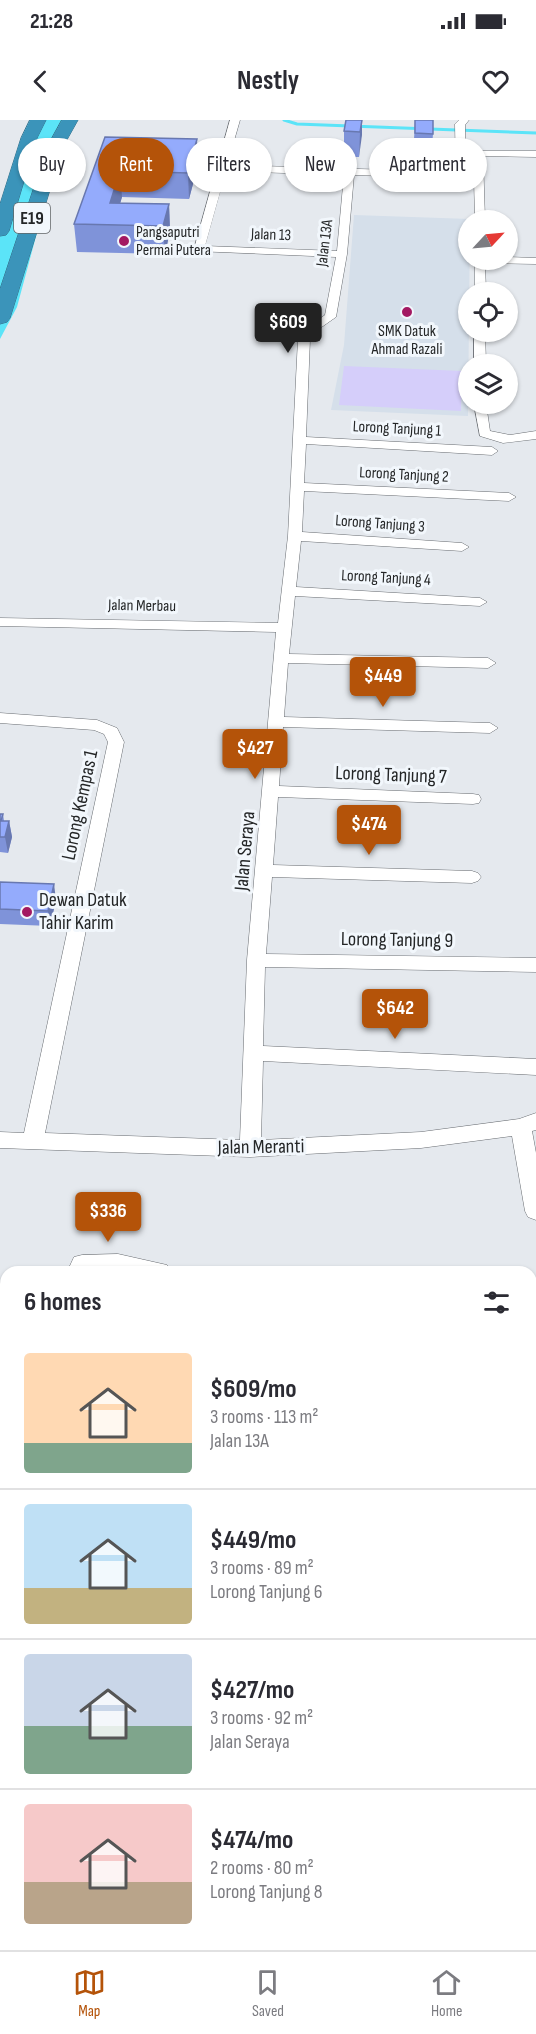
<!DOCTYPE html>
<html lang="en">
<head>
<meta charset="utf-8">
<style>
  body { margin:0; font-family:"Sofia Sans Condensed",sans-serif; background:#f2f2f3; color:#2b2b33; height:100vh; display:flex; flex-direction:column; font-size:22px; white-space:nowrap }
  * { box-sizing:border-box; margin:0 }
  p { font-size:20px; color:#7c7c81 }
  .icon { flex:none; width:33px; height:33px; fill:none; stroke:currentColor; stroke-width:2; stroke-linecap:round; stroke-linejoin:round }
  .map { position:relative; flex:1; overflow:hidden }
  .drawer { position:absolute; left:0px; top:1146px; width:537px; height:684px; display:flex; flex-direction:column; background:#fff; border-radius:18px 18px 0 0; box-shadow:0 2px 4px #0004 }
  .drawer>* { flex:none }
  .top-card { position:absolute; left:18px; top:18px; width:501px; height:54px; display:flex; gap:12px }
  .needle { width:39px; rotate:64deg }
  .controls { position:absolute; left:458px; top:90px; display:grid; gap:12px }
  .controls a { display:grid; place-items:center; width:60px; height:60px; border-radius:50%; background:#fff; box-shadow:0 2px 4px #0004; font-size:30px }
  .price { position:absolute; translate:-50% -51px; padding:0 14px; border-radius:6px; background:#b45309; color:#fff; font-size:20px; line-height:39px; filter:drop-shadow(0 2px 3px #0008) }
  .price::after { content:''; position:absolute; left:50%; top:36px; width:18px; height:14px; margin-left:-9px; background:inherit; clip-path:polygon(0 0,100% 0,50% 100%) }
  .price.on { background:#222; color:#fff }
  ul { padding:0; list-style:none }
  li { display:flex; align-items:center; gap:18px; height:150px; padding:0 24px }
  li+li { border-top:2px solid #e1e1e2 }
  li span { display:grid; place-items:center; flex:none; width:168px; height:120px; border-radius:6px; color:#555 }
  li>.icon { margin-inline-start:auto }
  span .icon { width:72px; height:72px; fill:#fffc; stroke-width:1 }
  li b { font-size:26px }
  h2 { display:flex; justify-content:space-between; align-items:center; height:72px; padding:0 24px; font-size:26px }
  .tag { padding:0 21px; border-radius:27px; background:#fff; box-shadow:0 2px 4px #0004; font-size:21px; line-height:54px }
  .tag.on { background:#b45309; color:#fff }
  .status { display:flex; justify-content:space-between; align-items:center; height:42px; padding:0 30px; background:#fff; direction:ltr }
  .status svg { height:16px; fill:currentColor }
  header { display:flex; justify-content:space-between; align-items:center; height:78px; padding:0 24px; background:#fff; font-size:27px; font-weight:700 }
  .tabs { display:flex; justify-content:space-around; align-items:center; height:84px; border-top:2px solid #e1e1e2; background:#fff; font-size:16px; color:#7c7c81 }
  .tabs a { display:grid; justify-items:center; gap:3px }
  .tabs .on { color:#b45309 }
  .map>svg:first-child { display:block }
  .built { fill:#d5dfea }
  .green { fill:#d5cefa }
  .water { fill:#5be4f8 }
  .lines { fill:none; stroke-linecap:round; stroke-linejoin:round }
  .stream { stroke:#5be4f8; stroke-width:3 }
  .street-casing { stroke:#686c71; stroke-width:1 }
  .highway-casing { stroke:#336e87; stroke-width:1 }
  .street { fill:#fff; fill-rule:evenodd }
  .highway { fill:#3b94ba; fill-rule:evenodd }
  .wall { fill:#7f93d9 }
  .shaded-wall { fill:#6878b0 }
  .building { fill:#94abfc; stroke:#6878b0; stroke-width:1.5 }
  .poi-dot { fill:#a31962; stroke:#f2f7fc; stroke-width:2 }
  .labels { text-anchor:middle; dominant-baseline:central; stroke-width:6; stroke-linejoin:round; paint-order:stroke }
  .far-poi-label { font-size:16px; fill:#242627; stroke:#f2f7fc; text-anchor:start }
  .far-street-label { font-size:16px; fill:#242627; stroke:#f2f7fc }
  .shield { fill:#f2f7fc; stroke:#626567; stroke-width:1.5 }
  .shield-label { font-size:18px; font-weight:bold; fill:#242627 }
  .street-label { font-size:20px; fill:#242627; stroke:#f2f7fc }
  .poi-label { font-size:20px; fill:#242627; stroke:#f2f7fc; text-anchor:start }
</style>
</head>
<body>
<div class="status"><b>21:28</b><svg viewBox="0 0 49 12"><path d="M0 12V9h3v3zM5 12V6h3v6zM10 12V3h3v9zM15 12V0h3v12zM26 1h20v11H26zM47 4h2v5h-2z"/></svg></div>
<header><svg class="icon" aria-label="back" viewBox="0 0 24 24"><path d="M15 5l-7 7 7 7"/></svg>Nestly<svg class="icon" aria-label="heart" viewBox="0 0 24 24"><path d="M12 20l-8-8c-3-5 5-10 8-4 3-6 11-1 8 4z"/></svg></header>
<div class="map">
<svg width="536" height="1830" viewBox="0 0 536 1830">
  <rect width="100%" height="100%" fill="#e5e9ee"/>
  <polygon class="built" points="354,95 470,99 468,296 331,290 344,225"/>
  <polygon class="green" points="344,246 462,251 461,291 339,285"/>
  <g class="water">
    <polygon points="31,0 72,0 62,20 17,187 0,219 0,102"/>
    <polygon points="531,1685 536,1686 532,1830 342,1830 343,1824 531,1824"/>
  </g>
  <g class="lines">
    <polyline class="stream" points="284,0 297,4 536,13"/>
    <defs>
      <g id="street">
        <path d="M 230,0 L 240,0 L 227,45 L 456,52 L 455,4 L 459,0 L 469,0 L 465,5 L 466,53 L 474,53 L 473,35 L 477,31 L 536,31 L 536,37 L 483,36 L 485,100 L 475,100 L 474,59 L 354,55 L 347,134 L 336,197 L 316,211 L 310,219 L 306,317 L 492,327 L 498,331 L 492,335 L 306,324 L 304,363 L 509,373 L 516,377 L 509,381 L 304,371 L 302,412 L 462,423 L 469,427 L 462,431 L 301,421 L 296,467 L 480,478 L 487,482 L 480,486 L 295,476 L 289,534 L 488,538 L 496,543 L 488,548 L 288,543 L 284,597 L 490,603 L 498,608 L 490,613 L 283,607 L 279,666 L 473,674 L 479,675 L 481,679 L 479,683 L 473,684 L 278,677 L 273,745 L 472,751 L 478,753 L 481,757 L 478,761 L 472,763 L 272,757 L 266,834 L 536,838 L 536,852 L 265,847 L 263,926 L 536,939 L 536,955 L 263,941 L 261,1020 L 421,1012 L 519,999 L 536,993 L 536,1010 L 532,1011 L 536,1033 L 536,1100 L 528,1097 L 525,1091 L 512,1016 L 421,1028 L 250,1037 L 0,1028 L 0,1012 L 24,1013 L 108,622 L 104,614 L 94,610 L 0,603 L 0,593 L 97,600 L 117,608 L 124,622 L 45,1013 L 240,1020 L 247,840 L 276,512 L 0,506 L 0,498 L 278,503 L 288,416 L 298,219 L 308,207 L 325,195 L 336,137 L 195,131 L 194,129 ZM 226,51 L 344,55 L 337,131 L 205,126 Z"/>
        <polygon points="507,137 536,138 536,144 485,143 486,172 475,172 475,140 507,140"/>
        <polygon points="474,212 485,212 486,244 474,244"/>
        <polygon points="474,284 486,284 490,311 510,315 536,311 536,319 503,323 480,316"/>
        <polygon points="118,1134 167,1145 170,1152 67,1152 74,1137 82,1135"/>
        <polygon points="0,1292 6,1294 6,1316 0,1314"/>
        <polygon points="0,1417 6,1419 6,1446 0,1444"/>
        <polygon points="6,1522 6,1563 0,1565 0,1524"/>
        <polygon points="0,1621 6,1622 6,1650 0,1649"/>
      </g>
      <g id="highway">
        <polygon points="30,0 46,0 37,18 9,111 6,115 0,116 0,84 21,18"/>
        <polygon points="62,0 78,0 64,25 10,198 7,202 0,204 0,169 48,25"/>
      </g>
    </defs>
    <use href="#street" class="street-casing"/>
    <use href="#highway" class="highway-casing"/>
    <use href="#street" class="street"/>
    <use href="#highway" class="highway"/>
  </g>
  <g class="wall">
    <polygon points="362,0 359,37 344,37 344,11"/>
    <polygon points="415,0 433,14 431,39 413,39"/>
    <polygon points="105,17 198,45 189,79 122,77 120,83 169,84 170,111 165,134 77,132 74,104"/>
    <polygon points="0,694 3,694 4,701 9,701 12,717 8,733 0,732"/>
    <polygon points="0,762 56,780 50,806 0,804"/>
  </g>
  <g class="shaded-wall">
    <polygon points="362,0 362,15 359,37 360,12"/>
    <polygon points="197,19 198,45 189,79 188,53"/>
    <polygon points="120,51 122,77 114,105 110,83"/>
    <polygon points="169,84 170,111 165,134 163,106"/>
    <polygon points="9,701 12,717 8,733 5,717"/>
    <polygon points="54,764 56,780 50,806 48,791"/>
  </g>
  <g class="building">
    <polygon points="346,0 362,0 360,12 344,11"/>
    <polygon points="415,0 433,0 433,14 415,13"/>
    <polygon points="105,17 197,19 188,53 120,51 110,83 169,84 163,106 74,104"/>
    <polygon points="0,694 3,694 1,701 9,701 5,717 0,717"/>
    <polygon points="0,762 54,764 48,791 0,789"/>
  </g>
  <g class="poi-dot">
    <circle cx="124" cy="121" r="6"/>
    <circle cx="407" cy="192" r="6"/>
    <circle cx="27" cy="792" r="6"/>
  </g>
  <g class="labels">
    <g class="far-poi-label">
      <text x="136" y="112">Pangsaputri<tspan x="136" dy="18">Permai Putera</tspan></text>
      <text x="407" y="211" text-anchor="middle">SMK Datuk<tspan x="407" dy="18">Ahmad Razali</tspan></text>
    </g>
    <g class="far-street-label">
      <text transform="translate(271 115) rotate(2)">Jalan 13</text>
      <text transform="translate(325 123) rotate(-83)">Jalan 13A</text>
      <text transform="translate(397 309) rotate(3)">Lorong Tanjung 1</text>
      <text transform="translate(404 355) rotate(3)">Lorong Tanjung 2</text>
      <text transform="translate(380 404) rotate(4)">Lorong Tanjung 3</text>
      <text transform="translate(386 458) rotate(3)">Lorong Tanjung 4</text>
      <text transform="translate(142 486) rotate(1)">Jalan Merbau</text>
    </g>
    <rect class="shield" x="14" y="83" width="36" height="30" rx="4.5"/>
    <g class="shield-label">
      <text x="32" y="98">E19</text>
    </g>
    <g class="street-label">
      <text transform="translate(391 655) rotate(2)">Lorong Tanjung 7</text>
      <text transform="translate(80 685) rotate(-78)">Lorong Kempas 1</text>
      <text transform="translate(245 731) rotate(-85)">Jalan Seraya</text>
      <text transform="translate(397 820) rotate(1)">Lorong Tanjung 9</text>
      <text transform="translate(261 1027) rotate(-1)">Jalan Meranti</text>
    </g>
    <g class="poi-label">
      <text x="39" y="780">Dewan Datuk<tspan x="39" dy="23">Tahir Karim</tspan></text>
    </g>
  </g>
</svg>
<div class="controls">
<a><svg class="needle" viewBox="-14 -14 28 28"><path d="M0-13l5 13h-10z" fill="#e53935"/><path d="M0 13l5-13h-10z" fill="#7c7c81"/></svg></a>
<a><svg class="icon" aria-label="locate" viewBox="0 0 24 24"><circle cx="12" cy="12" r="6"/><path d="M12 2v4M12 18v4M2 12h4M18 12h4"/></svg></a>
<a><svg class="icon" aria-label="layers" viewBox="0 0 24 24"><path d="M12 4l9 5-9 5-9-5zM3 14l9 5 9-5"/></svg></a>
</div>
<b class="price on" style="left:288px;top:234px">$609</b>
<b class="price" style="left:383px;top:588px">$449</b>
<b class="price" style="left:255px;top:660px">$427</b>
<b class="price" style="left:369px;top:736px">$474</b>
<b class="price" style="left:395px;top:920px">$642</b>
<b class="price" style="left:108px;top:1123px">$336</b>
<div class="top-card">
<a class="tag">Buy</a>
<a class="tag on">Rent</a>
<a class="tag">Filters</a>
<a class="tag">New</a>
<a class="tag">Apartment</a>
</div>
<section class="drawer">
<h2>6 homes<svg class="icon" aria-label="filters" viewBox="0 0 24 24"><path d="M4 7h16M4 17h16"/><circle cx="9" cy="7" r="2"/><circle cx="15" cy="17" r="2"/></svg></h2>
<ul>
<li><span style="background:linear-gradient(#ffd9b3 75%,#7fa58c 0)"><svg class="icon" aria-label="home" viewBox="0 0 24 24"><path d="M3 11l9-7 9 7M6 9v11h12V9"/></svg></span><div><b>$609/mo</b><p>3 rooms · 113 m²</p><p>Jalan 13A</p></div></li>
<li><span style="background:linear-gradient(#bfe0f5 70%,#c2b280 0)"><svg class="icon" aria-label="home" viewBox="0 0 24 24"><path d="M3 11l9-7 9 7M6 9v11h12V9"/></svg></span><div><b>$449/mo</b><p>3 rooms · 89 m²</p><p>Lorong Tanjung 6</p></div></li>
<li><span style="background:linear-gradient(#c9d6e8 60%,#7fa58c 0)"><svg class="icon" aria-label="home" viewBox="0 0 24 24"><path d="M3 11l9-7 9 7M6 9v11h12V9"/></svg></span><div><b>$427/mo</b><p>3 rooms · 92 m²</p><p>Jalan Seraya</p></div></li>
<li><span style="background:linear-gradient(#f6c9c9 65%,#b9a48a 0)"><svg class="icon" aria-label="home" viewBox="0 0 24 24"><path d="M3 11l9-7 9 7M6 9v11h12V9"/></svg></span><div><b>$474/mo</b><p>2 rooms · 80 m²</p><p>Lorong Tanjung 8</p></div></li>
</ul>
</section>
</div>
<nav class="tabs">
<a class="on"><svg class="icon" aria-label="map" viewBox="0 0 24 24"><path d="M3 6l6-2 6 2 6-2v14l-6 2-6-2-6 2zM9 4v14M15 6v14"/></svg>Map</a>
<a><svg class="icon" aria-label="saved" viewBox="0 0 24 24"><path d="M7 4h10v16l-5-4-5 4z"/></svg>Saved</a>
<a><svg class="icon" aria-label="home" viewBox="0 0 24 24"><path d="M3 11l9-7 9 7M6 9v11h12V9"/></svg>Home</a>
</nav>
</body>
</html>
